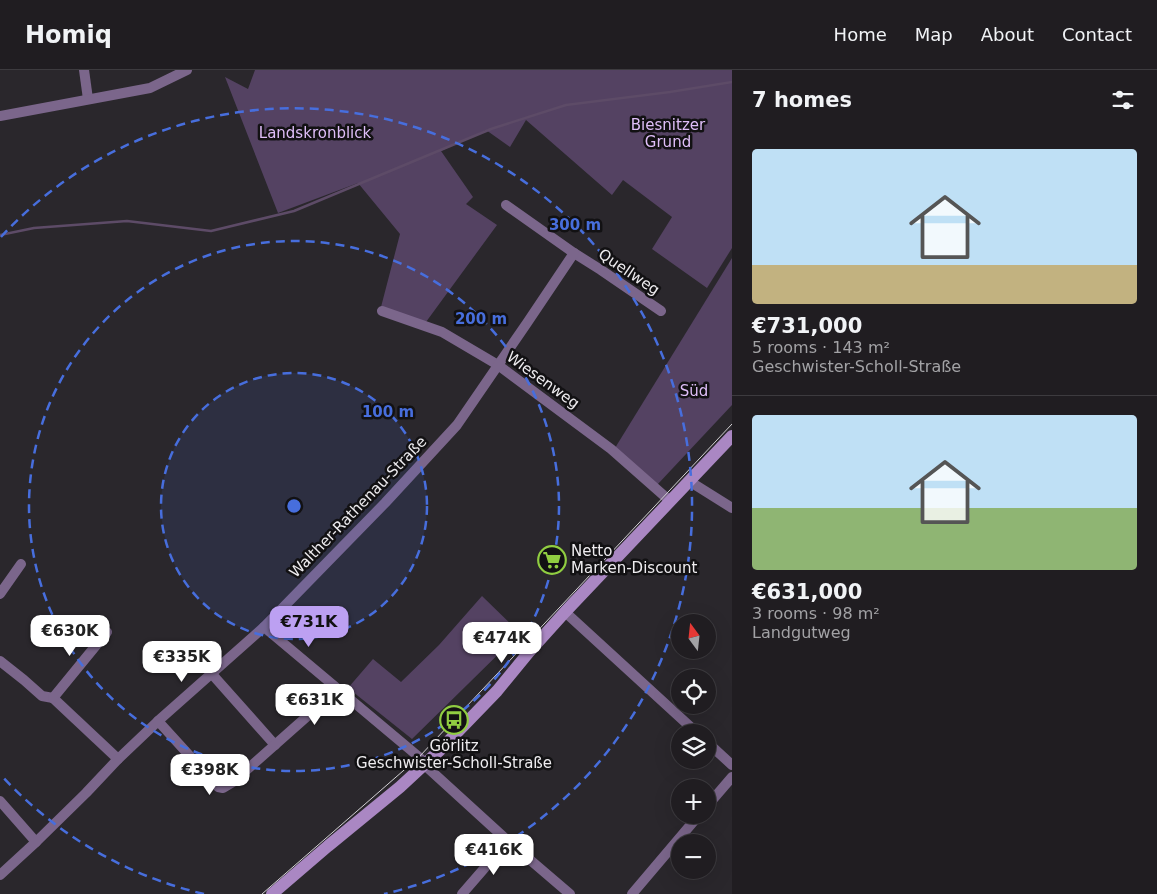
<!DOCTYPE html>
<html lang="en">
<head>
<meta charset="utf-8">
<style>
  body { margin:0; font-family:"DejaVu Sans",sans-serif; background:#2d2a2e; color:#f1f3f6; height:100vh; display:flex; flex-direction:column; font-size:19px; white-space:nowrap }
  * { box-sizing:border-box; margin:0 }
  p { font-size:16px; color:#a2a2a5 }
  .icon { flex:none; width:28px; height:28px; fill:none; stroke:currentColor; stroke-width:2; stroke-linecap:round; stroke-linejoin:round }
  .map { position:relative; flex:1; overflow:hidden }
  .drawer { display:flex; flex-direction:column; background:#201d21; width:425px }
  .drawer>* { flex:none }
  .needle { width:32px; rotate:345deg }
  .fabs { position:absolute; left:671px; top:544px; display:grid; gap:10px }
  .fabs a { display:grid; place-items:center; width:45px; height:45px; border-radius:50%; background:#201d21; box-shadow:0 5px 20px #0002,0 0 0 1px #3d3b3f; font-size:25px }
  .price { position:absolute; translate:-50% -42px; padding:0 11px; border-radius:10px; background:#fff; color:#222; font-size:16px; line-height:32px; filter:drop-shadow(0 1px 2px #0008) }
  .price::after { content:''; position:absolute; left:50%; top:30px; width:15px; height:11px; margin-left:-8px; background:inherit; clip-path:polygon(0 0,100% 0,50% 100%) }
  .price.current { background:#bca0f2; color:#111 }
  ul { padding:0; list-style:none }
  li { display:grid; align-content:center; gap:10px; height:265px; padding:0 20px }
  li+li { border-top:1px solid #3d3b3f }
  li span { display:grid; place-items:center; height:155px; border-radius:5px; color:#555 }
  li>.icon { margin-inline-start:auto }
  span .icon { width:90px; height:90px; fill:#fffc; stroke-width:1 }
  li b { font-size:21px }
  h2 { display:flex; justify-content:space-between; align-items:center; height:60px; padding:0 20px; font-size:21px }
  header { display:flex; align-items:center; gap:30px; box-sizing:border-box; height:70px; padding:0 25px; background:#201d21; border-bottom:1px solid #3d3b3f }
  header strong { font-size:24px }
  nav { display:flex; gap:28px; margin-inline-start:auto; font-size:18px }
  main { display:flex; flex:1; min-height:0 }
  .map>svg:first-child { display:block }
  .garden { fill:#544262 }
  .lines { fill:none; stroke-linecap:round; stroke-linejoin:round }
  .stream { stroke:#5d4b67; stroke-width:2.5 }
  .street { stroke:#7b668b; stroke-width:10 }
  .secondary { stroke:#aa87c3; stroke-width:12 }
  .tram { stroke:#d2d0d3; stroke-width:1 }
  .ring { fill:none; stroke:#476edd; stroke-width:2.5; stroke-dasharray:9 6 }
  .labels { text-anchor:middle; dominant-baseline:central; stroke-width:5; stroke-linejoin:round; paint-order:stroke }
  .park-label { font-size:15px; fill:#dfbef8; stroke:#121113 }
  .street-label { font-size:15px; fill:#eeecef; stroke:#121113 }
  .poi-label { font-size:15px; fill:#eeecef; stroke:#121113; text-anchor:start }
  .centre { fill:#476edd; stroke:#121113; stroke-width:2.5 }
  .ring-label { font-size:15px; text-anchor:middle; font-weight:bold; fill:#476edd; stroke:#121113; stroke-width:5; stroke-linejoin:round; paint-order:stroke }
</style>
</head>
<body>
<header>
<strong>Homiq</strong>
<nav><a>Home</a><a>Map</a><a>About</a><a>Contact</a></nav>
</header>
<main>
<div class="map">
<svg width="732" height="824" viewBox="0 0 732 824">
  <rect width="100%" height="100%" fill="#2a272c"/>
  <g class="garden">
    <polygon points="255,0 732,0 732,178 707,218 652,179 672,147 623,110 612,125 526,50 510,77 486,60 441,81 473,127 466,134 497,155 426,252 381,237 400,164 358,113 278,143 225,7 248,19"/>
    <polygon points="732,188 732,335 657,415 615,378"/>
    <polygon points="482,526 520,563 412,669 348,618 373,589 401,612 439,575"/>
  </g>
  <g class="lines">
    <polyline class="stream" points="0,165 34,158 127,151 211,161 294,141 491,59 566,35 670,22 732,12"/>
    <g class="street">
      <polyline points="84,0 88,29"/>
      <polyline points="0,46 150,18 187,0"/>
      <polyline points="506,135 574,183 601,200 661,241"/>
      <polyline points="382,241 442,262 498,295 611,379 670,431"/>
      <polyline points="689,411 732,438"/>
      <polyline points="0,524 21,494"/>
      <polyline points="565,542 696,662"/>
      <polyline points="264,557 419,687 429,699 508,771 570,824"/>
      <polyline points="0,591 24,610 42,626 53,628"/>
      <polyline points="211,603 275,675"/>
      <polyline points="53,628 118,689"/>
      <polyline points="53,628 107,562"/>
      <polyline points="158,651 218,717 223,718 233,712 338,619"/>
      <polyline points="708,673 732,695"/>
      <polyline points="0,731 36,772"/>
      <polyline points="708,735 732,707"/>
      <polyline points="0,805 36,772 86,723 118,689 158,651 264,557 385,433 457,355 527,253 574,183"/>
      <polyline points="462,824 508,771"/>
      <polyline points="632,824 699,745"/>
    </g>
    <polyline class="secondary" points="272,824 328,776 400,717 440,680 497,621 529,582 565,542 732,366"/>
    <polyline class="tram" points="262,824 419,687 732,354"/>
  </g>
  <circle cx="294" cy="436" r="133" fill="#476edd" fill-opacity=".12"/>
  <g class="ring">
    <circle cx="294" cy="436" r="133"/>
    <circle cx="294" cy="436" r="265"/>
    <path d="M204 824A398 398 0 0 1 1 705M1 167A398 398 0 1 1 384 824"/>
  </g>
  <defs>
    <symbol id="supermarket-ring" viewBox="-11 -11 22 22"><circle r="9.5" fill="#121113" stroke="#90cd41" stroke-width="1.5"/><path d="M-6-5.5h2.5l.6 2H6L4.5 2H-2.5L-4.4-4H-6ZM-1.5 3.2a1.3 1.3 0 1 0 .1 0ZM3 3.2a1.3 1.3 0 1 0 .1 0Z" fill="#90cd41"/></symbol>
    <symbol id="bus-ring" viewBox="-11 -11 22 22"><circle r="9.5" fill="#121113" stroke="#90cd41" stroke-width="1.5"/><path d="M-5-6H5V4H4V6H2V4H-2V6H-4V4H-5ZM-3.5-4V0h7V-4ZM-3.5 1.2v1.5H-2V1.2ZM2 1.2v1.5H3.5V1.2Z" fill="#90cd41"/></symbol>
  </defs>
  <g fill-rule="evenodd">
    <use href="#supermarket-ring" x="536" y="474" width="32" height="32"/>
    <use href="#bus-ring" x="438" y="634" width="32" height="32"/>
  </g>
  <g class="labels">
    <g class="park-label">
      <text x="668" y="55">Biesnitzer<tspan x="668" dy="17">Grund</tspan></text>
      <text x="315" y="63">Landskronblick</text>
      <text x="694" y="321">Süd</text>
    </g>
    <g class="street-label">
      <text transform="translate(629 202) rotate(34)">Quellweg</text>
      <text transform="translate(543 310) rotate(36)">Wiesenweg</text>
      <text transform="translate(358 437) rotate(-46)">Walther-Rathenau-Straße</text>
    </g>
    <g class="poi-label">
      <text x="571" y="481">Netto<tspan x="571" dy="17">Marken-Discount</tspan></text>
      <text x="454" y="676" text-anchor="middle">Görlitz<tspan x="454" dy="17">Geschwister-Scholl-Straße</tspan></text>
    </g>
  </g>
  <circle cx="294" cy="436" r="8" class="centre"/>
  <g class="ring-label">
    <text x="575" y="160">300 m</text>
    <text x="481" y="254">200 m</text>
    <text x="388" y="347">100 m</text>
  </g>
</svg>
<div class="fabs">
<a><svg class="needle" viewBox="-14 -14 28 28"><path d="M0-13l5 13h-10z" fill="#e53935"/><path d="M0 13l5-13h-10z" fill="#a2a2a5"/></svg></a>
<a><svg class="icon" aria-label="locate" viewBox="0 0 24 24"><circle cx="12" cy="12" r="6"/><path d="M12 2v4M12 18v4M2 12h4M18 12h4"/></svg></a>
<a><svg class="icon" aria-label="layers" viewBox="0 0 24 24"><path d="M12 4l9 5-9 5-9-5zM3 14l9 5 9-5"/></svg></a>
<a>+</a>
<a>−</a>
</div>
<b class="price current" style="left:309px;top:578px">€731K</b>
<b class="price" style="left:70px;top:587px">€630K</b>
<b class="price" style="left:502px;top:594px">€474K</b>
<b class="price" style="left:182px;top:613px">€335K</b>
<b class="price" style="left:315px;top:656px">€631K</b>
<b class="price" style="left:210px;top:726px">€398K</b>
<b class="price" style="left:494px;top:806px">€416K</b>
</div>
<section class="drawer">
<h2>7 homes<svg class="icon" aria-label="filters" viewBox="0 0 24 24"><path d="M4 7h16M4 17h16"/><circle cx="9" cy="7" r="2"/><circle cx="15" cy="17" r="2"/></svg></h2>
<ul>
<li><span style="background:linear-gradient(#bfe0f5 75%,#c2b280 0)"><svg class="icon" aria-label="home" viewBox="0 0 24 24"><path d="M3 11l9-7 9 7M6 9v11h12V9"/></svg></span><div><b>€731,000</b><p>5 rooms · 143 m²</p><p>Geschwister-Scholl-Straße</p></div></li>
<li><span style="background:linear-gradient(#bfe0f5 60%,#8fb573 0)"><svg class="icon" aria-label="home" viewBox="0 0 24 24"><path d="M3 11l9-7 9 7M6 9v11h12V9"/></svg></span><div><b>€631,000</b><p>3 rooms · 98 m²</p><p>Landgutweg</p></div></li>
</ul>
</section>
</main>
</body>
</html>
